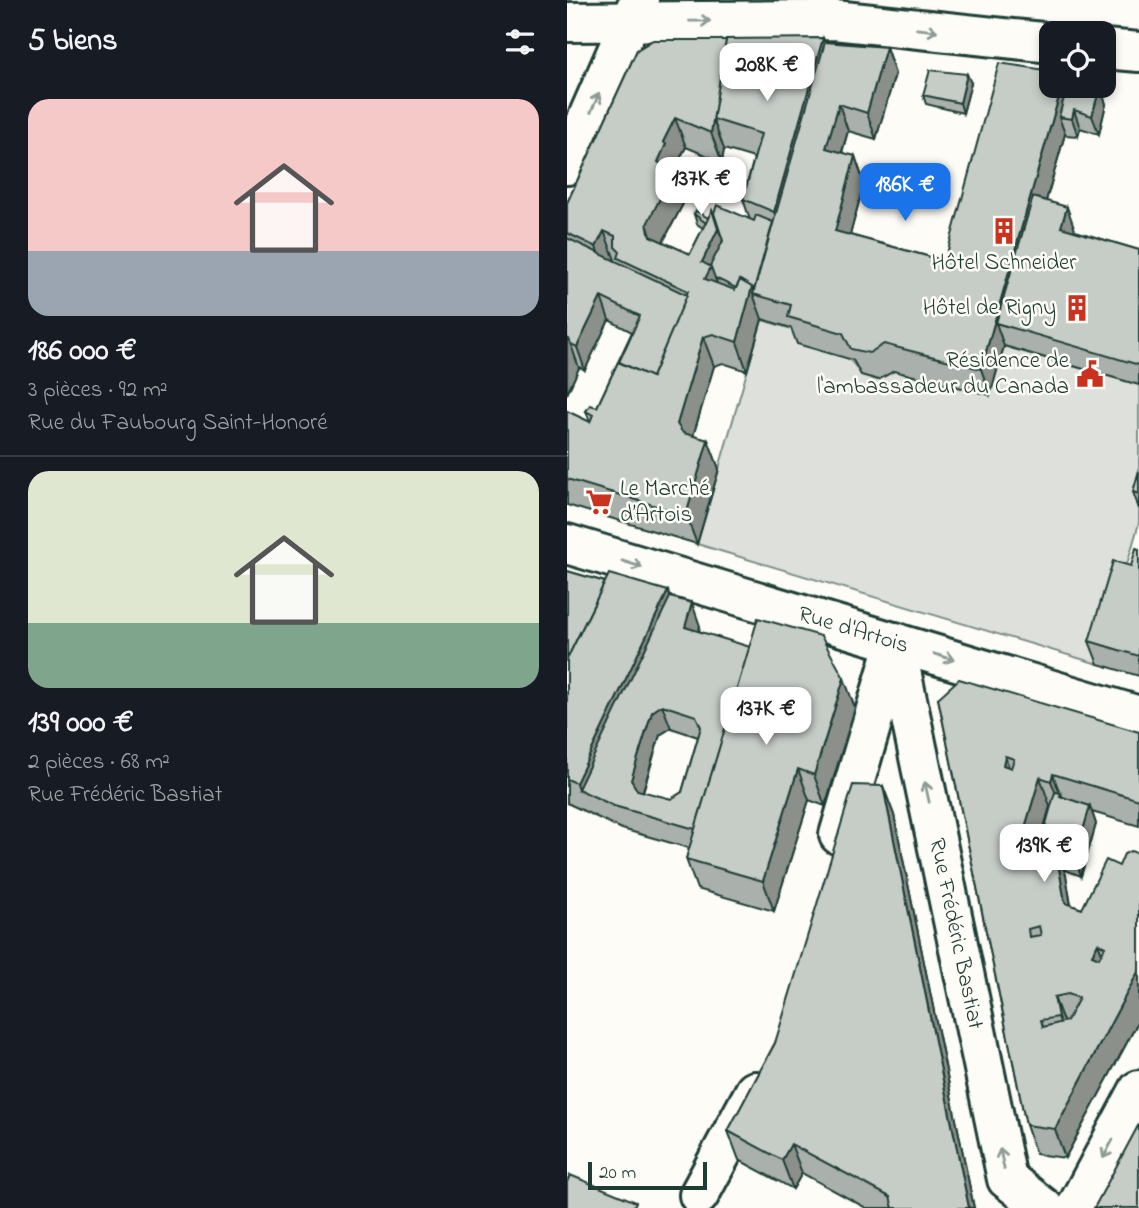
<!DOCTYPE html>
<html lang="fr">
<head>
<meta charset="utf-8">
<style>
  body { margin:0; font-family:"Indie Flower",sans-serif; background:#20242c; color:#f1f3f6; height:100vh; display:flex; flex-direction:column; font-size:26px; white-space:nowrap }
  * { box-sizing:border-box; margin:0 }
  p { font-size:23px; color:#9ea1a6 }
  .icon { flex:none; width:38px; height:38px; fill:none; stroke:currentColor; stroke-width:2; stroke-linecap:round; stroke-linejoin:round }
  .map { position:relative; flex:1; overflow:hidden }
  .panel { display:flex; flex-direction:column; background:#171b24; width:567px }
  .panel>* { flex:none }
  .controls { position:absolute; left:472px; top:21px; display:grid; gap:14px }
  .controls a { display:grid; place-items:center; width:77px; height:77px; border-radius:14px; background:#171b24; box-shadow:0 4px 10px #0003; font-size:35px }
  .scale { position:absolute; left:21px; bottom:18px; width:119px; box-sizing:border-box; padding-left:7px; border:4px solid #1f3d34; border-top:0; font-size:19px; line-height:24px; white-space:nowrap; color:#1f3d34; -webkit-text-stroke:5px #fdfcf7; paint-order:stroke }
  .price { position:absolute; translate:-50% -60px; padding:0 16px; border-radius:14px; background:#fff; color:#222; font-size:23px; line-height:46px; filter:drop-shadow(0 2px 4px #0008) }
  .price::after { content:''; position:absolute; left:50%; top:42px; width:21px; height:16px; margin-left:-10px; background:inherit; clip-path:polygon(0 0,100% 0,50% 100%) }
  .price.current { background:#1a73e8; color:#fff }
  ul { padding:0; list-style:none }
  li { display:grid; align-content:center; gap:14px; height:371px; padding:0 28px }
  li+li { border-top:2px solid #363941 }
  li span { display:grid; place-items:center; height:217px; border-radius:21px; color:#555 }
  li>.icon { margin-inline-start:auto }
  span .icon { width:126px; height:126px; fill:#fffc; stroke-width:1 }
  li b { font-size:30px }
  h2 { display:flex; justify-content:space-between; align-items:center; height:84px; padding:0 28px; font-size:30px }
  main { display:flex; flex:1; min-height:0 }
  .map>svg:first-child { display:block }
  .green { fill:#dde0db; stroke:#7e8e88; stroke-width:2 }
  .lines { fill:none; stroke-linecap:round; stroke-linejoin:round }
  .minor-casing { stroke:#1f3d34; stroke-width:44 }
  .minor { stroke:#fdfcf7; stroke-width:38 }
  .wall { fill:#aab0ab; stroke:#1f3d34; stroke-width:2; fill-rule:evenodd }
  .shaded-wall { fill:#8b908b; stroke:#1f3d34; stroke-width:2 }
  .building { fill:#c6cdc7; stroke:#1f3d34; stroke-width:2; fill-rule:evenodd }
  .oneway { stroke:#8e9c96 }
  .labels { text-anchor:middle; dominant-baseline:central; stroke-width:5; stroke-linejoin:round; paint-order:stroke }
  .poi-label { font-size:23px; fill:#1f3d34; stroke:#fdfcf7; text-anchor:end }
  .street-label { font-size:23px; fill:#1f3d34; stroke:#fdfcf7 }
</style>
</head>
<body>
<main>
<section class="panel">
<h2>5 biens<svg class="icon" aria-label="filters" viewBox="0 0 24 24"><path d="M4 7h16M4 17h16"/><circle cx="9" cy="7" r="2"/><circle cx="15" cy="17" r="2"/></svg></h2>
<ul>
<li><span style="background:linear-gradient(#f6c9c9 70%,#9aa5b1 0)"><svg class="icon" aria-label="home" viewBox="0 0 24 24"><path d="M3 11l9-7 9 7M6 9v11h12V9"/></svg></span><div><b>186 000 €</b><p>3 pièces · 92 m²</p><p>Rue du Faubourg Saint-Honoré</p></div></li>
<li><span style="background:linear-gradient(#dfe7d0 70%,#7fa58c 0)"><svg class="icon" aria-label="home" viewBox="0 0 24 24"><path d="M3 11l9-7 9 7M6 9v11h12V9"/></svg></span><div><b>139 000 €</b><p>2 pièces · 68 m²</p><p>Rue Frédéric Bastiat</p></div></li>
</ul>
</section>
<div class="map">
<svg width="572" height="1208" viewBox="0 0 572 1208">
  <rect width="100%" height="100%" fill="#fdfcf7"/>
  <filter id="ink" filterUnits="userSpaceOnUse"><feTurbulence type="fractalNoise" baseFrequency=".0143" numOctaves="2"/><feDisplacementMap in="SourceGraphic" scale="14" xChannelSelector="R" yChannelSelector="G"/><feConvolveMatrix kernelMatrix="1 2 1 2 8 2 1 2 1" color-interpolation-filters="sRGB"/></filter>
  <g filter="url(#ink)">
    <path class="green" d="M 195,320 C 229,330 277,342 294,375 L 311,380 L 327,371 L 383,386 L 437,346 L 572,385 L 572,523 L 531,664 L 130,544 Z"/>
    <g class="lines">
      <defs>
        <g id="minor">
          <polyline points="0,22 267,20 485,43"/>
          <polyline points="537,49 572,52"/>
          <polyline points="0,165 72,1"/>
          <path id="s1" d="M 0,544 L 572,716"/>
          <path id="s2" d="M 328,642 L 440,1179 L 477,1208"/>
          <polyline points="272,835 327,648"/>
          <polyline points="132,1195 188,1091"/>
          <polyline points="509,1208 572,1090"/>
        </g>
      </defs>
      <use href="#minor" class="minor-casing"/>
      <use href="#minor" class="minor"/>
    </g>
    <g class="wall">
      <path d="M 256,38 L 258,42 L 319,47 L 328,74 L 309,139 L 281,131 L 275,153 L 288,156 L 297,183 L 283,235 L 378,261 L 485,86 L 533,87 L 539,104 L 532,134 L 513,128 L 511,136 L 498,135 L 498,134 L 479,201 L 508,231 L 572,250 L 572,385 L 437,346 L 423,395 L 327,371 L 311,380 L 294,375 L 286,360 L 230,344 L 224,328 L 195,319 L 180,371 L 156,363 L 147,366 L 126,436 L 141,440 L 152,469 L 130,544 L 0,505 L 0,411 L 23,422 L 19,411 L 30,407 L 65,332 L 42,320 L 18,370 L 12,367 L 0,394 L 0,203 L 70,50 ZM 119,147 L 155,162 L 157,149 L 187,158 L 176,199 L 183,220 L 147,213 L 141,218 L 127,214 L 130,224 L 136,228 L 123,254 L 96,242 L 117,202 L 108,178 L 110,173 L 108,168 Z"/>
      <polygon points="404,83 396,113 359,104 356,95"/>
      <polygon points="572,471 572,509 566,492"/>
      <polygon points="572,549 572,676 531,664 522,641 564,566"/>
      <path d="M 0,571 L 38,582 L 103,597 L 133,626 L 132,631 L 288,708 L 258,806 L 242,800 L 207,911 L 130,889 L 119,859 L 122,848 L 55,829 L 0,803 ZM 104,728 L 131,737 L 115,792 L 104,799 L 76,792 L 93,735 Z"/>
      <polygon points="371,698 572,732 572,826 525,812 529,824 514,876 496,869 499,875 504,905 515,909 552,866 572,854 572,1020 498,1158 469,1154 459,1125"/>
      <polygon points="316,786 327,815 407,1208 299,1208 235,1173 226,1189 172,1160 161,1131 208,1043"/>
    </g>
    <g class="shaded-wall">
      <polygon points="256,38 267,68 212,224 207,212"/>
      <polygon points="319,47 328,74 309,139 300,113"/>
      <polygon points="400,74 404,83 396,113 393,103"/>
      <polygon points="495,86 503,86 492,117 498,134 443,327 429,323 437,346 423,395 414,369"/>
      <polygon points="533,87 539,104 532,134 525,116"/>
      <polygon points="272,104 281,131 268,175 259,148"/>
      <polygon points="507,110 513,128 511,136 505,119"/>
      <polygon points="108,118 119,147 108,168 110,173 108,178 117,202 90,253 80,224 91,162 96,142"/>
      <polygon points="146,119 157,149 155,162 144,133"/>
      <polygon points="288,156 297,183 277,257 268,231"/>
      <polygon points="500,207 508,230 502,250 494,227"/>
      <polygon points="151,229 156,239 148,278 155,296 138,279 135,262"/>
      <polygon points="37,231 48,260 40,276 29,247"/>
      <polygon points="185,287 188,294 186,294 195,319 180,371 170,342"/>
      <polygon points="34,297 42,320 18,370 10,347"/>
      <polygon points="136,337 147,366 121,453 110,424"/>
      <polygon points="2,339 12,368 0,394 0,342"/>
      <polygon points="141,440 152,469 130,544 119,515"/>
      <polygon points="101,591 112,620 11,789 9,783"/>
      <polygon points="125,603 133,626 126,650 118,627"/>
      <polygon points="277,678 288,708 258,806 247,775"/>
      <polygon points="95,705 104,728 93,735 72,803 64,780 85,712"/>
      <polygon points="438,756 448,785 436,765"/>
      <polygon points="231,769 242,800 207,911 196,881"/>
      <polygon points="486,774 493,794 494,793 500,810 495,810 484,781"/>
      <polygon points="473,777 483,806 468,860 462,851 457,831"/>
      <polygon points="316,786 327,815 407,1208 402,1208"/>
      <polygon points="523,806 529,824 514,876 508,858"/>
      <polygon points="488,846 499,875 508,932 498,903"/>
      <polygon points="531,943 542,972 525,955"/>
      <polygon points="572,970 572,1020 498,1158 488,1129"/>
      <polygon points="487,997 498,1026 502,1046 491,1017"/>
      <polygon points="224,1144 235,1173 226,1189 215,1160"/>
    </g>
    <g class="building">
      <polygon points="256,38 207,212 176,199 194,134 146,119 159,39"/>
      <polygon points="86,40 159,40 144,133 108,118 96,142 99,144 91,162 106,173 80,224 83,236 123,254 145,210 151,229 135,262 144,267 138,279 168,290 173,280 185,287 170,342 146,334 136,337 110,424 116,433 141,440 119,515 0,479 0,411 23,422 26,415 19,411 23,405 30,407 51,362 85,377 121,291 51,258 53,252 48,247 48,236 37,231 29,247 0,233 0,203 70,50"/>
      <polygon points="258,42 319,47 300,113 272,104 259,148 288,156 268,231 378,261 432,63 485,71 485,86 495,86 414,369 317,344 302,353 284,349 276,333 221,317 224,305 186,294"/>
      <polygon points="363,70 400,74 393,103 356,95"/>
      <polygon points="500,86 533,87 525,116 507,110 505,119 492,117"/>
      <polygon points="466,197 500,207 494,227 572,250 572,365 429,323"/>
      <polygon points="150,205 187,221 189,215 206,222 187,290 185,287 173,280 169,288 148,278 144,267 143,266 156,241 147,213"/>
      <polygon points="129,211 141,218 139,223 127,214"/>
      <polygon points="0,238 120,295 85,377 52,362 73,316 34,297 10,347 4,344 2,339 0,338"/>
      <polygon points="572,471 572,494 566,492"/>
      <polygon points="569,548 572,549 572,656 522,641 546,561 564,566"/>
      <polygon points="0,571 38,582 0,659"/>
      <polygon points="42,574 101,591 9,783 0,779 0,659"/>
      <path d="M 103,597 L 125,603 L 118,627 L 183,647 L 128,829 L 47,806 L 11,789 ZM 95,705 L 129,716 L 134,727 L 115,792 L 104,799 L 70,790 L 64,780 L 85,712 Z"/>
      <polygon points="191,618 254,636 277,678 247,775 231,769 196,881 119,859"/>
      <path d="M 392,679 L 572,732 L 572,800 L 486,774 L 484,781 L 473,777 L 457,831 L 462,851 L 488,846 L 498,903 L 515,909 L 539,860 L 552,866 L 557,854 L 564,851 L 572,854 L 572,970 L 488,1129 L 459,1125 L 371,698 ZM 438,756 L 447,759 L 444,768 L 436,765 ZM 472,926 L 474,935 L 462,937 L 461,929 ZM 531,943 L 538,947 L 532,958 L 525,955 ZM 501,994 L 512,998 L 500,1021 L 476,1027 L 474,1020 L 491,1017 L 487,997 Z"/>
      <polygon points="286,785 316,786 402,1208 326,1208 323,1197 224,1144 215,1160 161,1131 208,1043"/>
      <polygon points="488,792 494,793 493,796 523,806 508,858 490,851 488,846 480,848 473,845"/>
      <polygon points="572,1124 572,1208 527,1208"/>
      <polygon points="3,1175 69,1202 66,1208 0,1208 0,1182"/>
    </g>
    <defs><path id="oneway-shaft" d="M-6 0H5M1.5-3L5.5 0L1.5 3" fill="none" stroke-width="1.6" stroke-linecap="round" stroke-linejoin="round" transform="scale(1.75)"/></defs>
    <g class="oneway">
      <use href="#oneway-shaft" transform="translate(133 21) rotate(-1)"/>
      <use href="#oneway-shaft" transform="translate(360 30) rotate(6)"/>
      <use href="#oneway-shaft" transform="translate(28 103) rotate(-66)"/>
      <use href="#oneway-shaft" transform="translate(65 564) rotate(17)"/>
      <use href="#oneway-shaft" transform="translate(377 657) rotate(17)"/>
      <use href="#oneway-shaft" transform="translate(360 792) rotate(-102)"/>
      <use href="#oneway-shaft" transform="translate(541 1149) rotate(118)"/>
      <use href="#oneway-shaft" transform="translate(435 1159) rotate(-102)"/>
    </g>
  </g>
  <defs>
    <symbol id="building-bare" viewBox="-9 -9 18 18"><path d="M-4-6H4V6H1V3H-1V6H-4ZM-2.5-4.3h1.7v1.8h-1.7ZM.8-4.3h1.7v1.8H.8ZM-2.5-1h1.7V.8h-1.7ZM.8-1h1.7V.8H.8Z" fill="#c8321e" stroke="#fdfcf7" stroke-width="2.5" paint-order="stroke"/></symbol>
    <symbol id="civic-bare" viewBox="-9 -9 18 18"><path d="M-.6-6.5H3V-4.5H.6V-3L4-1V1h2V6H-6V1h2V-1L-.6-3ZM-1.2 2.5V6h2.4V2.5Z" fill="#c8321e" stroke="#fdfcf7" stroke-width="2.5" paint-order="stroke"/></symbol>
    <symbol id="supermarket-bare" viewBox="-9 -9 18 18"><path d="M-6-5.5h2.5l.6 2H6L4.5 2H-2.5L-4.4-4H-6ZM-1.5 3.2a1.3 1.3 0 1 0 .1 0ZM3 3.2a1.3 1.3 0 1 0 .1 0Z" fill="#c8321e" stroke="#fdfcf7" stroke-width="2.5" paint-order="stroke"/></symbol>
  </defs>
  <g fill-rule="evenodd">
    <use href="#building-bare" x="418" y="212" width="38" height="38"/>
    <use href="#building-bare" x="491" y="289" width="38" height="38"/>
    <use href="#civic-bare" x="504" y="355" width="38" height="38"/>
    <use href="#supermarket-bare" x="13" y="483" width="38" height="38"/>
  </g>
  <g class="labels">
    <g class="poi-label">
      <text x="437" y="263" text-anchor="middle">Hôtel Schneider</text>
      <text x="489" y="308">Hôtel de Rigny</text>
      <text x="502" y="361">Résidence de<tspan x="502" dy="26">l'ambassadeur du Canada</tspan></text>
      <text x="53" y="489" text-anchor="start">Le Marché<tspan x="53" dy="26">d’Artois</tspan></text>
    </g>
    <g class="street-label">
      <text stroke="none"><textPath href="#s1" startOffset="299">Rue d'Artois</textPath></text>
      <text stroke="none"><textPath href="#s2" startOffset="298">Rue Frédéric Bastiat</textPath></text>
    </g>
  </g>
</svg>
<div class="controls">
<a><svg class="icon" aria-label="locate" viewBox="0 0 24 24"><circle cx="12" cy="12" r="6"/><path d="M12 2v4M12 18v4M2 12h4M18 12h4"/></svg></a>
</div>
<div class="scale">20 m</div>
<b class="price" style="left:200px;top:103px">208K €</b>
<b class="price" style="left:134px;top:217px">137K €</b>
<b class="price current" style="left:338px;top:223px">186K €</b>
<b class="price" style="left:199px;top:747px">137K €</b>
<b class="price" style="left:477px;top:884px">139K €</b>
</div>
</main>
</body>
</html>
